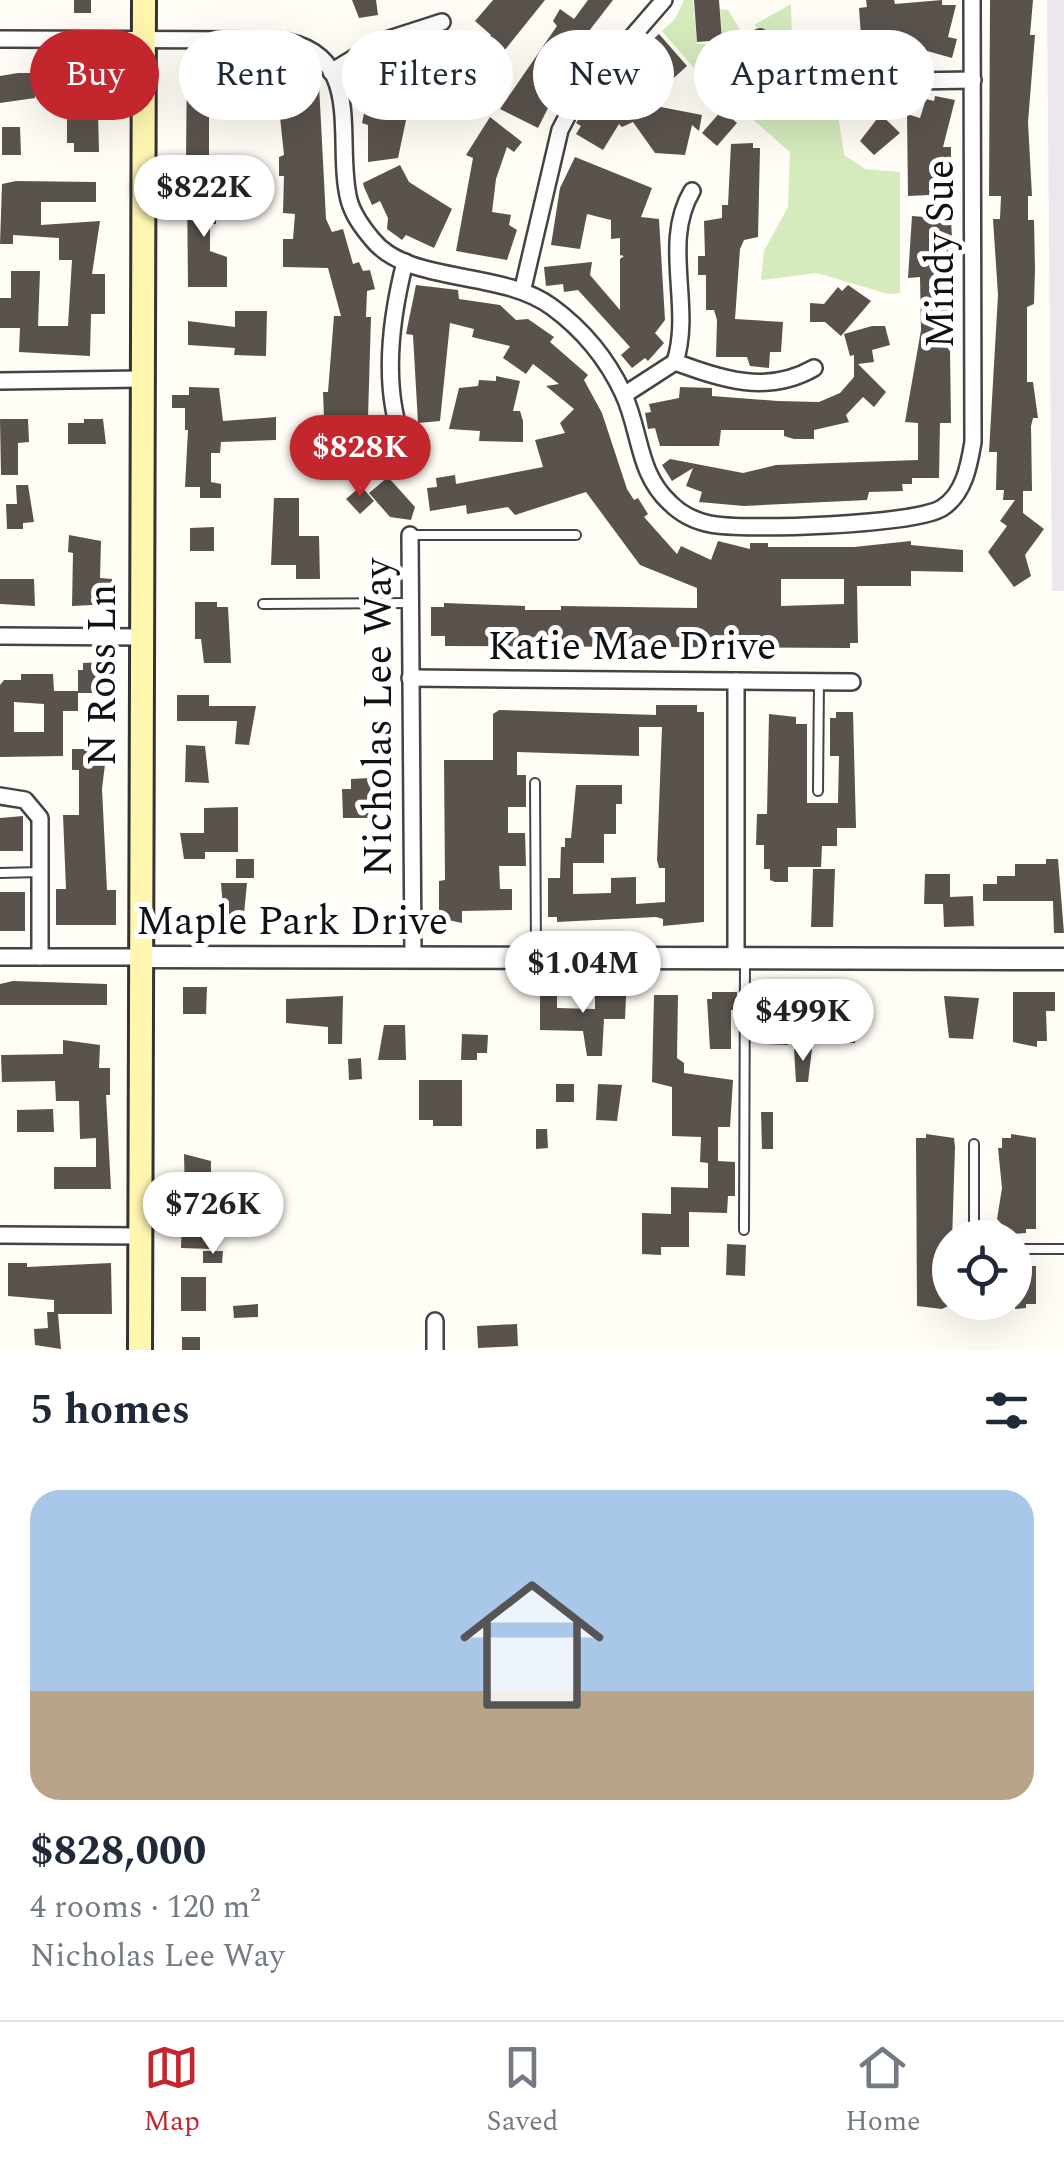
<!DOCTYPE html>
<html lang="en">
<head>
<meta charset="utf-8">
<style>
  body { margin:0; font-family:Spectral,serif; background:#f6f6f7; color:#1f2937; height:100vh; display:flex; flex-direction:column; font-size:38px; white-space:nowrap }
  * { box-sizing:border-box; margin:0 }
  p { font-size:32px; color:#747a83 }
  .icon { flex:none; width:55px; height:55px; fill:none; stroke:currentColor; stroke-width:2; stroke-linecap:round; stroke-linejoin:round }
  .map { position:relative; height:1350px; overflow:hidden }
  .sheet { display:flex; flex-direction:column; background:#fff; flex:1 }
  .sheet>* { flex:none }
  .banner { position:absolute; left:30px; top:30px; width:1005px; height:90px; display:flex; gap:20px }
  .controls { position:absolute; left:932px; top:1220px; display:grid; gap:20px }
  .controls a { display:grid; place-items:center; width:100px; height:100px; border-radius:50%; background:#fff; box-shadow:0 10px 40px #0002; font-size:50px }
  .price { position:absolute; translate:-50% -85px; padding:0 22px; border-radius:35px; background:#fff; color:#222; font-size:32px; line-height:65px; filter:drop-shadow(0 2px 5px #0008) }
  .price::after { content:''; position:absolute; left:50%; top:60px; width:30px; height:22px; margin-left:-15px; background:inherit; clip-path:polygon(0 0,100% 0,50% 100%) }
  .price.on { background:#c4262e; color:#fff }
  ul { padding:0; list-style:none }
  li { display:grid; align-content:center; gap:20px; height:530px; padding:0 30px }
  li+li { border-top:2px solid #e0e1e3 }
  li span { display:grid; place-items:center; height:310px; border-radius:30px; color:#555 }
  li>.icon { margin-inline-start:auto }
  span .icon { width:180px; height:180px; fill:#fffc; stroke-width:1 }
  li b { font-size:42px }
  h2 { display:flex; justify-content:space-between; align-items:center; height:120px; padding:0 30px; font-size:42px }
  .pill { padding:0 35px; border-radius:45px; background:#fff; box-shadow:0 10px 40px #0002; font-size:35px; line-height:90px }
  .pill.on { background:#c4262e; color:#fff }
  .tabs { display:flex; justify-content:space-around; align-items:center; height:140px; border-top:2px solid #e0e1e3; background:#fff; font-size:28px; color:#747a83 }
  .tabs a { display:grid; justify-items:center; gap:5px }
  .tabs .on { color:#c4262e }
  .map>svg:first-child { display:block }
  .industrial { fill:#eee6ef }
  .green { fill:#d5ebbd }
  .building { fill:#5a524d; fill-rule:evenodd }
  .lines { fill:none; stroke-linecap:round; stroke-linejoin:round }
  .service-casing { stroke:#444; stroke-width:12 }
  .minor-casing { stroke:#444; stroke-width:20 }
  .tertiary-casing { stroke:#444; stroke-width:25 }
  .secondary-casing { stroke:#333; stroke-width:28 }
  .service { stroke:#fff; stroke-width:8 }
  .minor { stroke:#fff; stroke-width:15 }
  .tertiary { stroke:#fff; stroke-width:20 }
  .secondary { stroke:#fff6b0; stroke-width:22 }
  .labels { text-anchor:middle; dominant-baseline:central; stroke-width:10; stroke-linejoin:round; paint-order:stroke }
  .street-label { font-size:40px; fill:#111; stroke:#fff }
</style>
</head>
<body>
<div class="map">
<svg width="1064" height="1350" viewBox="0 0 1064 1350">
  <rect width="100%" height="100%" fill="#fffdf5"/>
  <polygon class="industrial" points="1047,0 1064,0 1064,591 1052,591"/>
  <polygon class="green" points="684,0 693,0 697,44 723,44 720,9 728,10 749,45 748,56 757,58 773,39 754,25 791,4 792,41 840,44 839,121 844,155 865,169 900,172 900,293 888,294 817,273 761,280 764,251 788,207 790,152 692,66 662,31 675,19"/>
  <g class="building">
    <rect x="74" y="0" width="17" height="13"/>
    <polygon points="352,0 376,0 378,15 359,18"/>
    <polygon points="493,0 545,0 500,56 484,43 491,35 475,21"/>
    <polygon points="588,0 613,0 589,31 598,37 566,72 538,128 500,109 557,26 553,21 560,9 574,19"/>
    <polygon points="694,0 719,0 722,40 697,42"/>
    <polygon points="866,0 894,0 895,4 942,0 942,5 956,5 948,37 957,39 952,58 920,49 907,51 905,38 888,40 868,56 876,63 862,81 841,61 861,36 859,8 867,7"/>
    <polygon points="990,0 1033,0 1030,35 1035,35 1028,122 1032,196 1028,196 1028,220 1034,220 1035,269 1034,304 1027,307 1027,382 1033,382 1038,418 1033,418 1031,426 1032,491 1023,491 1023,513 1044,529 1025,555 1031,576 1014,587 988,552 1007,526 1000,521 1015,500 1003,500 1004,490 996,490 997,452 989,452 998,295 993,219 1000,219 1001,196 989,196"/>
    <circle cx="760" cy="38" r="10"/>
    <polygon points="659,34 687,66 645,104 702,115 699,131 692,125 685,155 655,153 633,122 622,127 619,124 603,150 576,134 581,126 576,123 589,103 645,54 641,50"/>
    <polygon points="383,62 419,75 474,63 482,80 465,89 468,103 451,106 449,97 409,106 398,158 368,162 368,125 362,123 370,84 365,82 372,64 381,67"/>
    <polygon points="76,64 92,64 92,73 97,73 99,152 74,152 74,143 67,143 67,119 74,119 76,112"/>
    <polygon points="187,65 218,65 209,106 209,159 186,159"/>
    <polygon points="18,73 35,73 35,98 0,103 0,76"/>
    <polygon points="300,77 301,87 319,85 326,219 332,232 343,229 353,264 359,262 363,271 370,270 375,289 367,291 366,317 371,317 367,451 325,445 323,392 328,392 334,316 341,316 328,268 283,267 283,239 293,239 295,214 283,213 284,176 279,176 279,157 284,155 276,79"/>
    <polygon points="866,83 868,102 900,133 874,155 860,141 880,115 851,119 850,114 840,115 836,90"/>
    <polygon points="935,96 955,100 943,147 951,147 951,194 908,196 907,114 920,118 926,99 934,101"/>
    <polygon points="722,110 737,123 717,146 702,133"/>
    <polygon points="490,117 522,142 514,152 507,147 496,179 492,212 511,215 509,225 517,230 507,260 456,251 473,158 466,155"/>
    <polygon points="2,127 20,127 21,155 2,155"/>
    <polygon points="753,143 753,148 760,148 758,237 744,240 740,249 735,319 783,322 781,352 770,352 769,368 750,366 747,357 716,357 717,320 714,310 706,310 706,275 698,275 698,256 705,256 704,221 722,218 722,205 728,205 731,144"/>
    <polygon points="575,157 652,188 641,217 659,219 665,320 655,333 664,343 648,361 645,358 632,368 621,355 630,347 578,290 564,292 563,284 546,286 544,267 592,262 590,275 620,310 620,259 624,256 620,255 620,238 611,239 611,220 587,214 580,249 551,245 560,188"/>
    <polygon points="400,165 409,182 452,209 434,248 406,235 402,240 387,229 388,218 380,201 372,205 364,187 363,183"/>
    <polygon points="16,181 96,182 96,202 41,202 41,225 100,221 92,274 105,274 105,314 91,314 90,356 19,352 20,328 0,328 0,298 11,298 11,271 40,271 38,326 68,326 72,260 59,260 59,238 13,235 13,244 0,244 2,184"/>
    <polygon points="187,186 210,186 210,196 221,196 221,214 216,214 216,224 210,224 210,251 227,257 227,287 188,287"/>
    <polygon points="912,216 951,219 954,276 949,276 951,423 940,423 939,478 912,478 912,484 902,484 903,491 869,492 867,500 744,506 699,502 702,492 686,486 693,468 672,481 662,465 670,459 743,473 776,465 918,460 918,423 905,422 921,330 920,277 908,278"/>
    <path d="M 416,285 L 458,290 L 459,299 L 500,305 L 516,320 L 528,319 L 554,337 L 550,342 L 588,375 L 584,380 L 602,413 L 627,489 L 634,500 L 638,498 L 648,514 L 644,517 L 677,554 L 681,546 L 711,560 L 718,541 L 750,549 L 750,543 L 768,543 L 768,547 L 854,547 L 911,541 L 911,545 L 963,550 L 963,572 L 911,571 L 911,586 L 857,586 L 858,643 L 850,643 L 850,648 L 445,646 L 445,636 L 431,636 L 431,607 L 444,607 L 444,603 L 525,606 L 525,610 L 561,610 L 561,606 L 697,608 L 697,588 L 640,565 L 586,492 L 515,515 L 508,507 L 467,514 L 466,505 L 430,511 L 427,488 L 437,487 L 436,478 L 455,475 L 456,484 L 543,467 L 535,440 L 565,433 L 560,423 L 574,409 L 546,386 L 559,384 L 533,364 L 526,374 L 503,358 L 510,346 L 472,337 L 474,329 L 450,323 L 440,421 L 418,423 L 413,335 L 406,334 ZM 781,579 L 844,579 L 844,604 L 781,606 Z"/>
    <polygon points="848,285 871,301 841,336 825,322 810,322 810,303 824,304 838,287 842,291"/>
    <polygon points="235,311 267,311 266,356 234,355 235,348 188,345 188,321 235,327"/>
    <polygon points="872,326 885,326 890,345 872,350 874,362 858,364 886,392 874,407 863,397 846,415 849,422 814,430 814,439 794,439 784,436 784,430 721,430 719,446 660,446 655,428 648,429 645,413 651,412 649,404 679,398 680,387 712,388 712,396 778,401 819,402 840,393 854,377 854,355 850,356 844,334"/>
    <polygon points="496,376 520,381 513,411 520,411 523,421 523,442 479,441 480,431 449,429 459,388 478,386 479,380 496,381"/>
    <polygon points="189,387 219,388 223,421 276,417 276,440 221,442 220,453 211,453 211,482 221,484 221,498 200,498 200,487 185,487 188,430 185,430 185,408 172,408 172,395 189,395"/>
    <polygon points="0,419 28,419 29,442 18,443 18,475 1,475"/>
    <polygon points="84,419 103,419 106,444 68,444 68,423 84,423"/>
    <polygon points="388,477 415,507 411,520 390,517 369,493"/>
    <polygon points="16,485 28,485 34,522 23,523 23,529 7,529 6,504 17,504"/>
    <polygon points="361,486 374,501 360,514 346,499"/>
    <polygon points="274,498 299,498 299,536 319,536 320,579 296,579 296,565 271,565"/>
    <polygon points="214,527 214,551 190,551 190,528"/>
    <polygon points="69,535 101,541 100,578 112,579 112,604 72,606 73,553 68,552"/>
    <polygon points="0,579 34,579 35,606 0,604"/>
    <polygon points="195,602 217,602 217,607 228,607 231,663 204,663 201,639 195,639"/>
    <path d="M 105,662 L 109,693 L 78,693 L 78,711 L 63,711 L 63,756 L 0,757 L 0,685 L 4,680 L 21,680 L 21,674 L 53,674 L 54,691 L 78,691 L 78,670 L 83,670 L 83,663 ZM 14,702 L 44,704 L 44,732 L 14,732 Z"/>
    <polygon points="177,695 209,695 209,706 256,706 249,745 235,744 237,721 177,721"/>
    <polygon points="656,705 697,705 697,712 704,712 704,922 663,926 663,919 656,917 557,922 557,917 548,917 548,878 560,878 561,847 565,847 565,838 571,838 576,785 622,785 622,804 616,804 616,834 604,834 604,863 573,863 573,894 611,893 611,878 636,877 636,904 665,902 665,868 659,868 657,860 662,727 639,727 639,756 517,752 517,775 526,775 526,807 508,807 508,833 525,833 526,866 499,866 500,889 512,889 512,910 462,911 462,923 439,918 439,881 445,880 444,760 493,760 493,714 499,710 656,715"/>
    <polygon points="836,712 853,712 856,828 837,828 837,846 822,846 821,867 788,867 788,882 775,882 770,880 770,869 764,869 764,845 756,845 757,814 767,814 769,714 796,717 796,724 807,724 807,803 838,803 839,756 830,756 830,718 836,718"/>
    <polygon points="186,745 205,746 209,783 185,782"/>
    <polygon points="72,749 100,749 100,756 106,756 102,789 107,890 116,890 116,925 56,925 56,889 66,889 63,815 79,815 79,770 72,770"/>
    <polygon points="370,778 371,818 343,818 342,789 351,789 351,779"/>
    <polygon points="238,807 238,852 205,852 205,859 184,859 180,833 204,833 204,808"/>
    <polygon points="23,816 23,851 0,851 0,818"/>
    <rect x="236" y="859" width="18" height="19"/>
    <polygon points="1046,859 1058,859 1064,933 1054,933 1053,901 983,901 983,884 997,884 997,876 1015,876 1015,864 1046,864"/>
    <polygon points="813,869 835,869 833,927 811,927"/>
    <polygon points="925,874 950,874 950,897 973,896 974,926 944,927 943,904 924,904"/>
    <polygon points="221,883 247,883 243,924 224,919"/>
    <rect x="0" y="892" width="25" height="39"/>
    <polygon points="13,981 107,984 107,1005 0,1005 0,984"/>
    <polygon points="183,987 207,987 206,1014 183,1014"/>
    <polygon points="540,988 557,988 557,1008 595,1009 595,988 620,988 620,996 626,996 625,1019 604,1019 602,1056 587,1056 583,1031 540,1030"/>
    <polygon points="789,990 788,1045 766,1044 767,1012 752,1010 752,992"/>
    <polygon points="712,992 737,992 737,1010 731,1010 731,1049 710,1049 707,999 712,999"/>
    <polygon points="1013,992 1055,992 1055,1011 1046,1011 1047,1041 1037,1041 1037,1047 1013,1042"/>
    <polygon points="654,995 678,995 677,1058 684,1063 684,1073 733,1080 730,1127 718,1127 718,1161 735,1162 735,1196 728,1196 727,1213 689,1212 689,1247 661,1247 661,1255 642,1254 642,1213 671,1214 671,1187 708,1188 708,1163 700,1162 701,1137 672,1136 672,1087 652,1082"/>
    <polygon points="343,996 342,1044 328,1044 328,1027 286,1023 286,999"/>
    <polygon points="820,996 838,996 841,1019 856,1019 855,1043 840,1043 841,1036 826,1035 826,1014 820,1014"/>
    <polygon points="944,996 979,998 973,1039 949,1038"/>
    <polygon points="384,1025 405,1025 406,1060 378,1060"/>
    <polygon points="462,1034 488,1035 487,1053 477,1053 477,1060 461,1060"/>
    <polygon points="63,1040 100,1045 99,1068 110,1068 110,1095 106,1095 111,1189 54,1189 54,1167 96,1167 96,1138 80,1139 79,1101 56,1101 55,1081 2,1082 1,1055 63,1054"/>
    <polygon points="794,1049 812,1049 808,1082 796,1082"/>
    <polygon points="361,1058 362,1079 349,1080 348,1059"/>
    <polygon points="419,1080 462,1080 462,1126 433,1126 433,1120 419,1120"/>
    <rect x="556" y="1084" width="18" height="18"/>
    <polygon points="598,1084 622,1085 617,1121 596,1120"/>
    <polygon points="53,1109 54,1132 17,1132 17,1110"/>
    <polygon points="761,1112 773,1112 773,1149 762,1149"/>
    <polygon points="536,1129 547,1129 548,1148 536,1149"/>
    <polygon points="926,1134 954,1138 955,1147 950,1305 942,1309 917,1306 916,1138 926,1138"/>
    <polygon points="1011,1134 1036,1138 1036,1229 1026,1229 1026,1233 1011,1234 997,1219 1002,1188 998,1148 1002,1148 1002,1138 1011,1138"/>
    <polygon points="184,1154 211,1161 211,1182 217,1182 217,1198 185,1195"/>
    <polygon points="182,1219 207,1219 212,1249 181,1248"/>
    <polygon points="727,1244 746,1245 745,1276 726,1275"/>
    <polygon points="203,1251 223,1251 222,1263 203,1263"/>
    <polygon points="8,1263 27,1263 27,1267 111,1263 112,1314 58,1314 61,1349 35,1345 34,1329 48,1328 47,1312 54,1312 54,1300 8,1296"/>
    <polygon points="1015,1266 1036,1266 1036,1304 1026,1304 1026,1308 1015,1309"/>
    <rect x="181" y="1277" width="25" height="34"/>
    <polygon points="258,1304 258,1317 234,1318 233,1306"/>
    <polygon points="517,1324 518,1346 478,1348 477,1326"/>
    <rect x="182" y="1337" width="18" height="13"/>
  </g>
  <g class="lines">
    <defs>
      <g id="service">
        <polyline points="410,535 576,535"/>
        <polyline points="263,604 410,603"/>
        <polyline points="535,783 536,954"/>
        <polyline points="818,791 819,681"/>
        <polyline points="0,873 40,872"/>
        <polyline points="974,1144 974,1238"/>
        <polyline points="744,1230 745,959"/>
        <polyline points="1015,1249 1064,1249"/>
      </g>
      <g id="minor">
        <path d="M 0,39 L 277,40 C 368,51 334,141 349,200 C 353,215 362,227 372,239 C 408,285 501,269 552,307 C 582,329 607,359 623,393 C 641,431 637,473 670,503 C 680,513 695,521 710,524 C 744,531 914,525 942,508 C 964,494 969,466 973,442 L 972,0"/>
        <polyline points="331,72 380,42 442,22"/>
        <polyline points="912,81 973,80"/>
        <polyline points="523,288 560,130 573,105 664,0"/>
        <path d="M 675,362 C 693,306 661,243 692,191"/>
        <polyline points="0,381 141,379"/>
        <path d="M 624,395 L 675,362 C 722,379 767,395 814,368"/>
        <path d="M 405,447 C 381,390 390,321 405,262"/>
        <polyline points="410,535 413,958"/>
        <polyline points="0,636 141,637"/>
        <polyline points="410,678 852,682"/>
        <polyline points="736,681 736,959"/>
        <polyline points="0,796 25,800 40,818 40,957"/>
        <polyline points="0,957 140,957"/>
        <polyline points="0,1235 140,1236"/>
        <polyline points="435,1350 435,1321"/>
      </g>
      <polyline id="tertiary" points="140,957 1064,959"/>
      <polyline id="secondary" points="140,1350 144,0"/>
    </defs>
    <use href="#service" class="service-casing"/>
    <use href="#minor" class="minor-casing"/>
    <use href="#tertiary" class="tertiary-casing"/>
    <use href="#secondary" class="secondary-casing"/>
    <use href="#service" class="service"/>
    <use href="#minor" class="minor"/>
    <use href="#tertiary" class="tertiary"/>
    <use href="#secondary" class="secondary"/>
  </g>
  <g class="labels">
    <g class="street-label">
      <text transform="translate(941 254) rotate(-90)">Mindy Sue</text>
      <text x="632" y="647">Katie Mae Drive</text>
      <text transform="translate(103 675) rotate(-90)">N Ross Ln</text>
      <text transform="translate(379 717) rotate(-90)">Nicholas Lee Way</text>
      <text x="292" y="922">Maple Park Drive</text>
    </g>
  </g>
</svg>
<div class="controls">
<a><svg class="icon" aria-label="locate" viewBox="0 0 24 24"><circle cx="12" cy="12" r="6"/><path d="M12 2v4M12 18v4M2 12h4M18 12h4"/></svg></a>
</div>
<b class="price" style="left:204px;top:240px">$822K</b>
<b class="price on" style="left:360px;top:500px">$828K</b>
<b class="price" style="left:583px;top:1016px">$1.04M</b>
<b class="price" style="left:803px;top:1064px">$499K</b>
<b class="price" style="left:213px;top:1257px">$726K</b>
<div class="banner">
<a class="pill on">Buy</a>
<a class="pill">Rent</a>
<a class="pill">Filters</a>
<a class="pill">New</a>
<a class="pill">Apartment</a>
</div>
</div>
<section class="sheet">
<h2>5 homes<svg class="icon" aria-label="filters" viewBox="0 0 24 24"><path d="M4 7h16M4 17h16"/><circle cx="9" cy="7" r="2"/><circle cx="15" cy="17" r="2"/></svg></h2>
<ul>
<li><span style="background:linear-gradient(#a9c7e8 65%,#b9a48a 0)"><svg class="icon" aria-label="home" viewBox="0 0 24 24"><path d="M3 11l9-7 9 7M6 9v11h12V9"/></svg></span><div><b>$828,000</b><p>4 rooms · 120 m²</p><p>Nicholas Lee Way</p></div></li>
</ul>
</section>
<nav class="tabs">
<a class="on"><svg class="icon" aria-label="map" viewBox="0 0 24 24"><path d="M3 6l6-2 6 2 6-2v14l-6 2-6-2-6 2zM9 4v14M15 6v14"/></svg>Map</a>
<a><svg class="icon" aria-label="saved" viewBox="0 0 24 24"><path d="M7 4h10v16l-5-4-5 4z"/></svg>Saved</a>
<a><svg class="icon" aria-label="home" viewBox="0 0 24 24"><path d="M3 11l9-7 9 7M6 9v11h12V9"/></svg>Home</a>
</nav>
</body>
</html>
